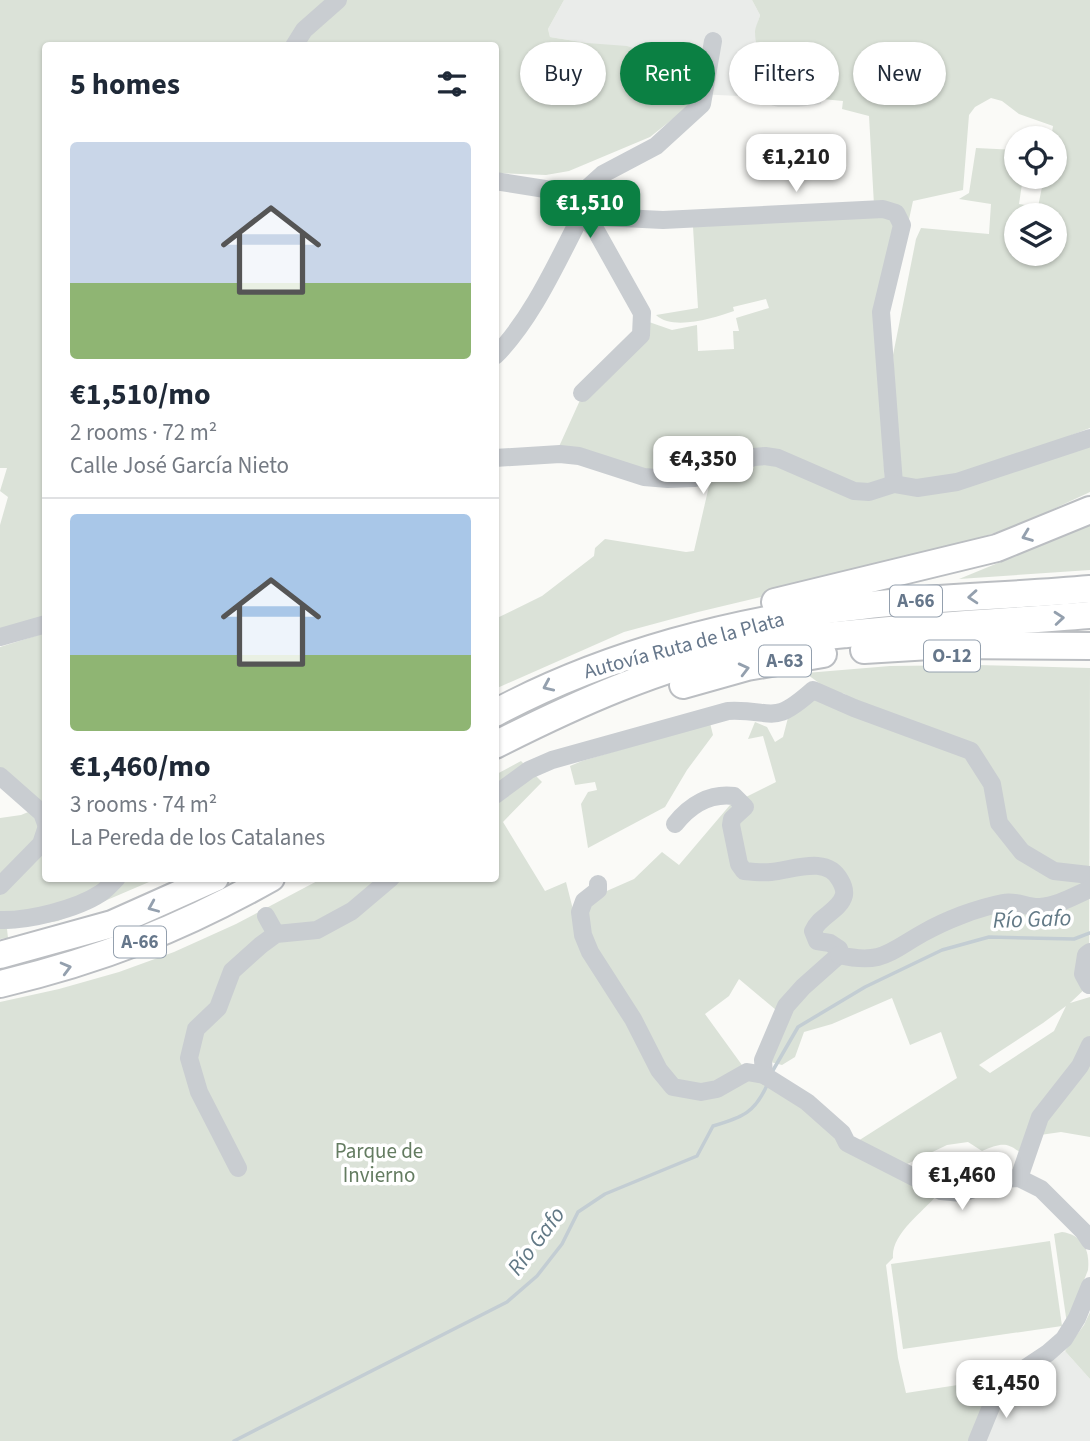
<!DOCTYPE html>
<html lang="en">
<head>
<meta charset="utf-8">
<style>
  body { margin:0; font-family:"Source Sans 3",sans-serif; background:#f6f6f7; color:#1f2937; height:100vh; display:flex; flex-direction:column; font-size:26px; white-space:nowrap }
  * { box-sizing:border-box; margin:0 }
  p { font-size:23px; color:#747a83 }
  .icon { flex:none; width:38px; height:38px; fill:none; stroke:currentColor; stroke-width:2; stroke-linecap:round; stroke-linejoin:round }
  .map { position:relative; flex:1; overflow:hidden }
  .drawer { position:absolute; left:42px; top:42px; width:457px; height:840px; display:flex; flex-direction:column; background:#fff; border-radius:7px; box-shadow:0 2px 5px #0004 }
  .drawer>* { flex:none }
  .hud { position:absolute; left:520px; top:42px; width:464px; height:63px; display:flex; gap:14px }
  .buttons { position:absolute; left:1004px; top:126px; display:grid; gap:14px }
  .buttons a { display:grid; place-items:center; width:63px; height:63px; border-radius:50%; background:#fff; box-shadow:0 2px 5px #0004; font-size:35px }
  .price { position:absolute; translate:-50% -60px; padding:0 16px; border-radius:14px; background:#fff; color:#222; font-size:23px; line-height:46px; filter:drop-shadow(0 2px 4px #0008) }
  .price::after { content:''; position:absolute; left:50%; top:42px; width:21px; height:16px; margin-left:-10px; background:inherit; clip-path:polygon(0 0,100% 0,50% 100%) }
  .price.selected { background:#0b8043; color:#fff }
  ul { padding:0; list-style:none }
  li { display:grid; align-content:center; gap:14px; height:371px; padding:0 28px }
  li+li { border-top:2px solid #e0e1e3 }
  li span { display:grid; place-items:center; height:217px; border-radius:7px; color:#555 }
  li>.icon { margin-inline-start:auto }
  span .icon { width:126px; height:126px; fill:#fffc; stroke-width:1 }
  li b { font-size:30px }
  h2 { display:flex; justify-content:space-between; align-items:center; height:84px; padding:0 28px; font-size:30px }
  .tag { padding:0 24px; border-radius:32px; background:#fff; box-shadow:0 2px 5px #0004; font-size:24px; line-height:63px }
  .tag.selected { background:#0b8043; color:#fff }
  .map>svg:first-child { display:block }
  .built { fill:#eaecea }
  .green { fill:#dbe2d8; fill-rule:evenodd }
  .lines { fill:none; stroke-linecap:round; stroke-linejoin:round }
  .stream { stroke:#c3cdd3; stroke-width:3.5 }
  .highway-casing { stroke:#bbbec2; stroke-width:30 }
  .minor { stroke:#c9cdd1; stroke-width:18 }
  .highway { stroke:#fff; stroke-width:26 }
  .oneway { stroke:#94a0ae }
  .labels { text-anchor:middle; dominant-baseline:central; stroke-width:7; stroke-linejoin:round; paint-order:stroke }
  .shield { fill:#fff; stroke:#94a0ae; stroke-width:2 }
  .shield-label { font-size:19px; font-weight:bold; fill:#66778b }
  .street-label { font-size:21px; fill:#66778b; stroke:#fff }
  .park-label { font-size:21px; fill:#647c61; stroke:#fff }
  .water-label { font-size:23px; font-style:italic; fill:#627986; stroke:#fff }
</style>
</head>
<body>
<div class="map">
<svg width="1090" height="1441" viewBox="0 0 1090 1441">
  <rect width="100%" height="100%" fill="#fafaf7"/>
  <g class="built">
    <polygon points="564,0 752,0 760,15 755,32 759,52 772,68 819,86 822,95 821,104 798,107 778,107 739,96 697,94 677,70 587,43 550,37 548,29"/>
    <polygon points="1065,1351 1090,1379 1090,1441 986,1441 988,1432 1008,1389"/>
  </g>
  <g class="green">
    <polygon points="0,0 564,0 548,29 550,37 587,43 627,46 676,63 677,70 700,69 693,103 650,137 569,171 546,175 495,173 495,46 46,46 45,616 0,630 0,525 8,497 0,491 7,468 0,468"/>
    <path d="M 752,0 L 1090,0 L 1090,428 C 1036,448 956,487 900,482 L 893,355 L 916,239 L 921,228 L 989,234 L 991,204 L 959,199 L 969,193 L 976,148 L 1017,150 L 1017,177 L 1023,177 L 1019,204 L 1038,207 L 1044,177 L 1055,177 L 1055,138 L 1051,138 L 1053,126 L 1019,114 L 1002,101 L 991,98 L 975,107 L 969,115 L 963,190 L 913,201 L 908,224 L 874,205 L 869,116 L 842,109 L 843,101 L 822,99 L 819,86 C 791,75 755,69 755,32 C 755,27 759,20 760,15 ZM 1017,215 L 1055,215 L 1055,254 L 1017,254 Z"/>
    <path d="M 889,216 L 896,227 L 875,313 L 885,482 L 862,489 L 763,452 L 685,475 L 660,475 L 557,451 L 581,398 L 649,322 L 672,330 L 697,325 L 698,351 L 734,349 L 733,331 L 739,331 L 736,318 L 769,308 L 766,299 L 733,307 L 734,311 C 714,318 673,331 656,315 L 698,308 L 693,227 Z"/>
    <polygon points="1090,438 1090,492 1019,525 939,551 856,574 698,612 624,632 495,689 495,619 542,596 594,556 595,548 605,539 686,552 694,551 712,473 754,457 835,484 917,488"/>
    <polygon points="1090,525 1090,570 959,579"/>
    <polygon points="45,633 46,878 156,879 58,921 7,929 8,938 0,939 0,818 21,815 43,806 0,770 0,647"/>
    <path d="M 977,665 L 1090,668 L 1089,985 L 1070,1003 L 1090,997 L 1090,1045 L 1026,1157 C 1007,1142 1004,1142 982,1151 L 968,1142 L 947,1145 L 903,1166 L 858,1141 L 957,1078 L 941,1032 L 910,1045 L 892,998 L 832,1024 L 804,1032 L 795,1057 L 782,1065 L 763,1060 L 782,1015 L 739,979 L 729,996 L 705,1014 L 747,1072 L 717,1089 L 673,1087 L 590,952 L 584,901 L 634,879 L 662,852 L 679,865 L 730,805 L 776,782 L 763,736 L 748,739 L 755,722 L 767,727 L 775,742 L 783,737 L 790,710 L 813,690 L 853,707 L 845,694 C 829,691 818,683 806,673 L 890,666 ZM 1066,1006 L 1054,1031 L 990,1073 L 979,1065 L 1043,1023 Z"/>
    <polygon points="710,723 713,735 687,770 665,807 588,848 581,804 588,792 597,790 595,782 575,785 570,766 582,761"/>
    <path d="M 521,761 L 542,782 L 503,822 L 545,891 L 566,882 L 582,945 L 675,1092 L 753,1077 L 937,1195 C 922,1213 891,1234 893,1258 L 886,1265 L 898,1358 L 906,1393 L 990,1380 L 992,1393 L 972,1441 L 0,1441 L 0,1002 L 59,989 L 119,972 L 174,952 L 236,924 L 321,879 L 495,878 L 495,775 Z"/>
    <polygon points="1090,1059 1090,1137 1061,1132 1040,1135 1045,1122"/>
    <path d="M 1062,1232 C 1083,1235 1090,1250 1088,1270 L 1067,1324 L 1054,1234 Z"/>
    <polygon points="1050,1241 1062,1326 903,1349 891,1264"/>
    <polygon points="1090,1312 1090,1379 1065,1351 1084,1325"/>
  </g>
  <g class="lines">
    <g class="stream">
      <polyline points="772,1072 798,1027 865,987 942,950 989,937 1074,939 1090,933"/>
      <path d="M 234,1441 L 507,1302 L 537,1276 L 562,1244 L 578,1212 L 605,1194 L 697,1156 L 713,1126 C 743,1117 755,1113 768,1083"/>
    </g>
    <defs>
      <g id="highway">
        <polyline points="775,602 997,548 1090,510"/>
        <polyline points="864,650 947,645 1090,646"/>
        <polyline points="683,685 747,667 823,654"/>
        <path d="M 495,713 C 605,654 737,619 861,606 C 937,597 1014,596 1090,589"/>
        <path d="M 495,745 C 576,704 658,667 747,648 C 779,640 814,637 847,634 C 928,625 1009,622 1090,615"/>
        <polyline points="0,955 112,924 215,878"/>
        <path d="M 0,984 C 101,960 180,929 271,878"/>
      </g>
    </defs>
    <use href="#highway" class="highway-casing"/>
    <g class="minor">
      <polyline points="713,41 702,104 656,146 603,174 583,192 581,216 663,220 883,209 896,213 902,225 881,312 894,484"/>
      <polyline points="294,46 304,30 338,0"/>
      <path d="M 495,181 L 564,192 L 581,216 C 557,262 532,319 495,356"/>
      <polyline points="581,216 595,229 642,313 641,335 582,393"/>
      <polyline points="495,458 560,454 579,456 644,477 668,479 695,478 754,457 765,456 778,458 854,491 869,492 894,484 917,488 957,482 1090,438"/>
      <polyline points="0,637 46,624"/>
      <polyline points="0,776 42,813 46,824"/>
      <path d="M 495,795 L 529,770 L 552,760 L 728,711 C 776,709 771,727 813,690 L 854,708 L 971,751 L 992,784 L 999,823 L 1022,852 L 1054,871 L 1090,875"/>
      <path d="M 675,824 C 690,805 710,793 734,796 L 745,807 L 732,819 L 731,825 L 739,864 L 744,871 C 753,872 762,873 771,872 C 793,870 827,855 840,880 C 843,885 845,889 844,895 C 840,911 819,916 813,931 L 817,941 L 830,943 L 839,949 L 839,955 L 803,987 L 786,1006 L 763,1060 L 764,1075"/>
      <polyline points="598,884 598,890 584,901 580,912 583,935 590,952 633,1019 659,1070 673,1087 701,1092 717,1089 747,1072 764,1075 807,1102 842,1133 847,1143 941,1191 962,1193 1004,1179 1019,1178 1041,1189 1084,1232 1090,1241"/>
      <polyline points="0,886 41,844 46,829"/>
      <polyline points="266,916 276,934"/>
      <path d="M 0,920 C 28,921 77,909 101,893 C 107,889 112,883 117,878"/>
      <path d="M 839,955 C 882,965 889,952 923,933 C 946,920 977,908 1003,903 C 1017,900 1027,908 1040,907 C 1057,906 1074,896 1090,889"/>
      <polyline points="1089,985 1083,974 1086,955 1090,952"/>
      <polyline points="238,1168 199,1092 189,1058 196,1029 218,1008 232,971 261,945 276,934 317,930 352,911 391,878"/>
      <polyline points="1019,1178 1040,1117 1080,1066 1090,1045"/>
      <polyline points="977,1441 1000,1385 1048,1353 1064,1339 1077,1318 1090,1286"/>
    </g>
    <use href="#highway" class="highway"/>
  </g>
  <defs><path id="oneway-chevron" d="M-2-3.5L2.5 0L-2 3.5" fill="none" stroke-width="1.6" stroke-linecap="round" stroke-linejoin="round" transform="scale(1.75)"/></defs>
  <g class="oneway">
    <use href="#oneway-chevron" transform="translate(1027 536) rotate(159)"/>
    <use href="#oneway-chevron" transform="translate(973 597) rotate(176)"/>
    <use href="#oneway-chevron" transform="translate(1059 618) rotate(-5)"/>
    <use href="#oneway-chevron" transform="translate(744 669) rotate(-14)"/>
    <use href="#oneway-chevron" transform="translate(548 686) rotate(156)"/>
    <use href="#oneway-chevron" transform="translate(153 907) rotate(157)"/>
    <use href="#oneway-chevron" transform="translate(66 968) rotate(-15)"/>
  </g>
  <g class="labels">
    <g class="shield">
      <rect x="890" y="585.5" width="52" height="31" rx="5"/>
      <rect x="924" y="640.5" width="56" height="31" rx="5"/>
      <rect x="759" y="645.5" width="52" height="31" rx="5"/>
      <rect x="114" y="926.5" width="52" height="31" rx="5"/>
    </g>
    <g class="shield-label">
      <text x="916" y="601">A-66</text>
      <text x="952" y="656">O-12</text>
      <text x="785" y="661">A-63</text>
      <text x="140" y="942">A-66</text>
    </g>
    <g class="street-label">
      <text transform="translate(684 645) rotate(-15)">Autovía Ruta de la Plata</text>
    </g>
    <g class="park-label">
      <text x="379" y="1151">Parque de<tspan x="379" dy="24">Invierno</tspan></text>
    </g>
    <g class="water-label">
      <text transform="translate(1032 919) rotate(-2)">Río Gafo</text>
      <text transform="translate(536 1241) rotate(-53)">Río Gafo</text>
    </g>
  </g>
</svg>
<div class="buttons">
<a><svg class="icon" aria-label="locate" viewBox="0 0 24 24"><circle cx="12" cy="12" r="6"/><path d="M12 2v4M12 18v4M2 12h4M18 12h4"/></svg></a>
<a><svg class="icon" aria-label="layers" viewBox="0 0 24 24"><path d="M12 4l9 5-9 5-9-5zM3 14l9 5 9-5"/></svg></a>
</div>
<b class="price" style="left:796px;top:194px">€1,210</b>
<b class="price selected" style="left:590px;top:240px">€1,510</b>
<b class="price" style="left:703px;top:496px">€4,350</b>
<b class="price" style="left:962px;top:1212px">€1,460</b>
<b class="price" style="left:1006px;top:1420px">€1,450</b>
<div class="hud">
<a class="tag">Buy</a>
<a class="tag selected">Rent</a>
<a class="tag">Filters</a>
<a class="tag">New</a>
</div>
<section class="drawer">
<h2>5 homes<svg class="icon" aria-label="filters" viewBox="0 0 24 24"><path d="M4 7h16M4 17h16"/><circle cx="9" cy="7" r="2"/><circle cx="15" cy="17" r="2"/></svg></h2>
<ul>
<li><span style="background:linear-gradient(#c9d6e8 65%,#8fb573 0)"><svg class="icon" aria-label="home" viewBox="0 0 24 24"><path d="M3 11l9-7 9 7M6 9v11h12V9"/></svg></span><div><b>€1,510/mo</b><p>2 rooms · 72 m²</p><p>Calle José García Nieto</p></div></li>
<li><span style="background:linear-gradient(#a9c7e8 65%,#8fb573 0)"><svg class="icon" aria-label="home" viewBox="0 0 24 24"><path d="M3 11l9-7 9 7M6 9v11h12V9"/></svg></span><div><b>€1,460/mo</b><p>3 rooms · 74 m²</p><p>La Pereda de los Catalanes</p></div></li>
</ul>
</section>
</div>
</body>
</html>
